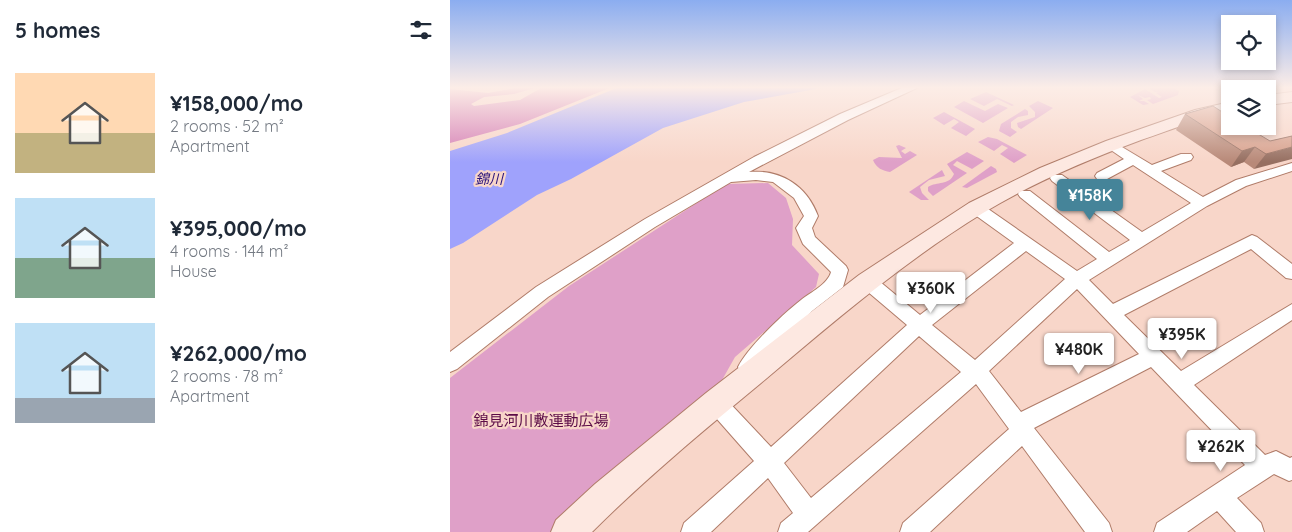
<!DOCTYPE html>
<html lang="en">
<head>
<meta charset="utf-8">
<style>
  body { margin:0; font-family:Quicksand,"Noto Sans JP",sans-serif; background:#f2f2f3; color:#1f2937; height:100vh; display:flex; flex-direction:column; font-size:19px; white-space:nowrap }
  * { box-sizing:border-box; margin:0 }
  p { font-size:16px; color:#747a83 }
  .icon { flex:none; width:28px; height:28px; fill:none; stroke:currentColor; stroke-width:2; stroke-linecap:round; stroke-linejoin:round }
  .map { position:relative; flex:1; overflow:hidden }
  .panel { display:flex; flex-direction:column; background:#fff; width:450px }
  .panel>* { flex:none }
  .buttons { position:absolute; left:771px; top:15px; display:grid; gap:10px }
  .buttons a { display:grid; place-items:center; width:55px; height:55px; border-radius:0px; background:#fff; box-shadow:0 2px 8px #0003; font-size:25px }
  .price { position:absolute; translate:-50% -42px; padding:0 11px; border-radius:5px; background:#fff; color:#222; font-size:16px; line-height:32px; filter:drop-shadow(0 1px 2px #0008) }
  .price::after { content:''; position:absolute; left:50%; top:30px; width:15px; height:11px; margin-left:-8px; background:inherit; clip-path:polygon(0 0,100% 0,50% 100%) }
  .price.current { background:#458499; color:#fff }
  ul { padding:0; list-style:none }
  li { display:flex; align-items:center; gap:15px; height:125px; padding:0 15px }
  li span { display:grid; place-items:center; flex:none; width:140px; height:100px; border-radius:0px; color:#555 }
  li>.icon { margin-inline-start:auto }
  span .icon { width:60px; height:60px; fill:#fffc; stroke-width:1 }
  li b { font-size:21px }
  h2 { display:flex; justify-content:space-between; align-items:center; height:60px; padding:0 15px; font-size:21px }
  main { display:flex; flex:1; min-height:0 }
  .map>svg:first-child { display:block }
  .green { fill:#dfa0c8 }
  .forest { fill:#d47db5 }
  .water { fill:#9fa2fc }
  .lines { fill:none; stroke-linecap:round; stroke-linejoin:round }
  .street-casing { stroke:#b07c69; stroke-width:2 }
  .secondary-casing { stroke:#b07c69; stroke-width:2 }
  .street { fill:#fff; fill-rule:evenodd }
  .secondary { fill:#fde8e1; fill-rule:evenodd }
  .wall { fill:#b88978 }
  .shaded-wall { fill:#966f61 }
  .building { fill:#d69f8b; stroke:#966f61 }
  .labels { text-anchor:middle; dominant-baseline:central; stroke-width:4.5; stroke-linejoin:round; paint-order:stroke }
  .water-label { font-size:14px; font-style:italic; fill:#29127a; stroke:#f8d6c9 }
  .near-park-label { font-size:15px; fill:#5c0c47; stroke:#f8d6c9 }
</style>
</head>
<body>
<main>
<section class="panel">
<h2>5 homes<svg class="icon" aria-label="filters" viewBox="0 0 24 24"><path d="M4 7h16M4 17h16"/><circle cx="9" cy="7" r="2"/><circle cx="15" cy="17" r="2"/></svg></h2>
<ul>
<li><span style="background:linear-gradient(#ffd9b3 60%,#c2b280 0)"><svg class="icon" aria-label="home" viewBox="0 0 24 24"><path d="M3 11l9-7 9 7M6 9v11h12V9"/></svg></span><div><b>¥158,000/mo</b><p>2 rooms · 52 m²</p><p>Apartment</p></div></li>
<li><span style="background:linear-gradient(#bfe0f5 60%,#7fa58c 0)"><svg class="icon" aria-label="home" viewBox="0 0 24 24"><path d="M3 11l9-7 9 7M6 9v11h12V9"/></svg></span><div><b>¥395,000/mo</b><p>4 rooms · 144 m²</p><p>House</p></div></li>
<li><span style="background:linear-gradient(#bfe0f5 75%,#9aa5b1 0)"><svg class="icon" aria-label="home" viewBox="0 0 24 24"><path d="M3 11l9-7 9 7M6 9v11h12V9"/></svg></span><div><b>¥262,000/mo</b><p>2 rooms · 78 m²</p><p>Apartment</p></div></li>
</ul>
</section>
<div class="map">
<svg width="842" height="532" viewBox="0 0 842 532">
  <rect width="100%" height="100%" fill="#f8d6c9"/>
  <g class="green">
    <polygon points="702,87 722,87 729,91 728,95 703,104 697,100 701,99 700,97 695,98 688,95 693,99 689,101 694,101 699,104 693,105 680,97 695,89 709,98 712,97 706,93 709,92 705,92 699,88"/>
    <polygon points="536,92 564,105 562,106 547,99 534,106 520,99"/>
    <polygon points="514,101 535,111 548,104 558,108 533,123 504,107"/>
    <polygon points="588,101 603,108 571,129 568,127 567,123 585,117 585,112 579,106"/>
    <polygon points="575,109 578,111 578,115 568,117 561,122 561,128 567,132 560,137 549,131 551,124"/>
    <polygon points="494,112 525,129 516,136 501,128 509,122 504,119 494,125 483,118"/>
    <polygon points="538,137 547,139 577,155 564,163 550,154 558,148 552,145 544,151 528,142"/>
    <path d="M 449,145 L 456,148 L 451,151 L 455,154 L 460,151 L 467,155 L 440,172 C 433,171 426,168 423,160 L 429,157 L 452,158 L 446,146 Z"/>
    <path d="M 517,152 L 534,161 L 522,169 L 507,161 L 503,165 L 517,173 L 483,196 L 478,191 L 478,187 C 487,181 499,186 504,174 L 497,164 Z"/>
    <polygon points="541,166 546,169 547,172 517,188 512,187"/>
    <polygon points="492,170 495,176 479,180 470,187 472,193 479,200 471,200 459,192"/>
    <polygon points="318,183 336,198 343,219 342,245 369,274 366,287 285,357 267,389 101,532 0,532 0,378 119,286 276,184"/>
  </g>
  <polygon class="forest" points="71,87 88,87 64,94 34,97 21,104 24,106 70,100 93,87 162,87 70,124 0,143 0,89 38,93"/>
  <polygon class="water" points="169,87 377,87 294,102 213,128 121,179 87,195 13,243 0,249 0,151 57,133"/>
  <g class="lines">
    <defs>
      <g id="street">
        <path d="M 454,87 L 469,87 L 398,120 L 299,172 C 331,169 357,186 368,216 L 362,228 L 365,237 L 396,266 L 398,270 L 393,287 L 362,311 L 310,365 L 305,373 L 298,376 L 291,373 L 288,367 C 298,347 333,314 351,300 C 361,292 378,284 381,272 L 353,244 L 346,228 L 354,216 L 344,198 L 323,182 L 306,180 L 281,182 L 205,227 L 98,297 L 7,369 L 0,372 L 0,352 L 86,287 L 195,219 L 304,157 L 390,114 Z"/>
        <path d="M 662,141 L 702,165 L 731,154 L 741,154 L 743,157 L 741,160 L 711,171 L 753,197 L 786,180 L 842,163 L 842,171 L 796,186 L 757,206 L 639,280 L 663,304 L 802,235 L 807,237 L 842,264 L 842,279 L 836,278 L 801,249 L 674,315 L 731,371 L 842,304 L 842,320 L 744,385 L 815,455 L 826,451 L 840,458 L 842,457 L 842,480 L 839,481 L 824,474 L 787,498 L 811,523 L 814,532 L 786,532 L 767,511 L 737,532 L 704,532 L 707,523 L 795,465 L 701,367 L 584,428 L 659,523 L 662,532 L 635,532 L 572,446 L 480,532 L 450,532 L 453,523 L 559,429 L 526,384 L 358,532 L 328,532 L 331,523 L 343,513 L 318,478 L 261,532 L 231,532 L 234,523 L 304,461 L 259,410 L 256,403 L 259,396 L 266,393 L 273,396 L 321,447 L 457,325 L 411,286 L 409,281 L 411,276 L 417,274 L 423,276 L 470,315 L 564,243 L 521,212 L 519,208 L 521,204 L 531,204 L 627,271 L 647,259 L 570,197 L 568,194 L 570,191 L 580,191 L 659,252 L 680,240 L 602,181 L 600,178 L 602,175 L 612,175 L 692,232 L 741,203 L 683,165 L 657,179 L 647,179 L 645,176 L 647,173 L 674,159 L 658,148 L 656,145 ZM 576,251 L 615,279 L 525,360 L 482,325 ZM 627,289 L 689,354 L 571,412 L 539,371 ZM 469,336 L 511,372 L 361,498 L 334,463 Z"/>
      </g>
      <g id="secondary">
        <polygon points="842,92 842,102 818,105 818,95"/>
        <path d="M 780,102 L 780,112 C 749,118 721,130 691,140 C 637,160 582,183 533,213 C 453,262 382,323 311,383 C 253,431 195,479 142,532 L 101,532 L 106,520 L 145,484 L 256,393 L 409,275 L 519,203 L 590,168 L 656,141 L 745,110 Z"/>
      </g>
    </defs>
    <use href="#street" class="street-casing"/>
    <use href="#secondary" class="secondary-casing"/>
    <use href="#street" class="street"/>
    <use href="#secondary" class="secondary"/>
  </g>
  <polygon class="wall" points="735,114 820,141 842,136 804,169 794,162 781,167 726,130"/>
  <g class="shaded-wall">
    <polygon points="805,147 794,162 781,167 792,151"/>
    <polygon points="842,147 842,159 804,169 816,154"/>
  </g>
  <polygon class="building" points="763,106 780,117 780,126 795,126 820,141 842,136 842,147 816,154 805,147 792,151 735,114"/>
  <linearGradient id="sky" x2="0" y2="1"><stop stop-color="#8badf0"/><stop offset="0.54" stop-color="#fcede7"/><stop offset="1" stop-color="#fcede7" stop-opacity="0"/></linearGradient>
  <rect width="842" height="162" fill="url(#sky)"/>
  <g class="labels">
    <g class="water-label">
      <text x="39" y="179">錦川</text>
    </g>
    <g class="near-park-label">
      <text x="91" y="420">錦見河川敷運動広場</text>
    </g>
  </g>
</svg>
<div class="buttons">
<a><svg class="icon" aria-label="locate" viewBox="0 0 24 24"><circle cx="12" cy="12" r="6"/><path d="M12 2v4M12 18v4M2 12h4M18 12h4"/></svg></a>
<a><svg class="icon" aria-label="layers" viewBox="0 0 24 24"><path d="M12 4l9 5-9 5-9-5zM3 14l9 5 9-5"/></svg></a>
</div>
<b class="price current" style="left:640px;top:221px">¥158K</b>
<b class="price" style="left:481px;top:314px">¥360K</b>
<b class="price" style="left:732px;top:360px">¥395K</b>
<b class="price" style="left:629px;top:375px">¥480K</b>
<b class="price" style="left:771px;top:472px">¥262K</b>
</div>
</main>
</body>
</html>
